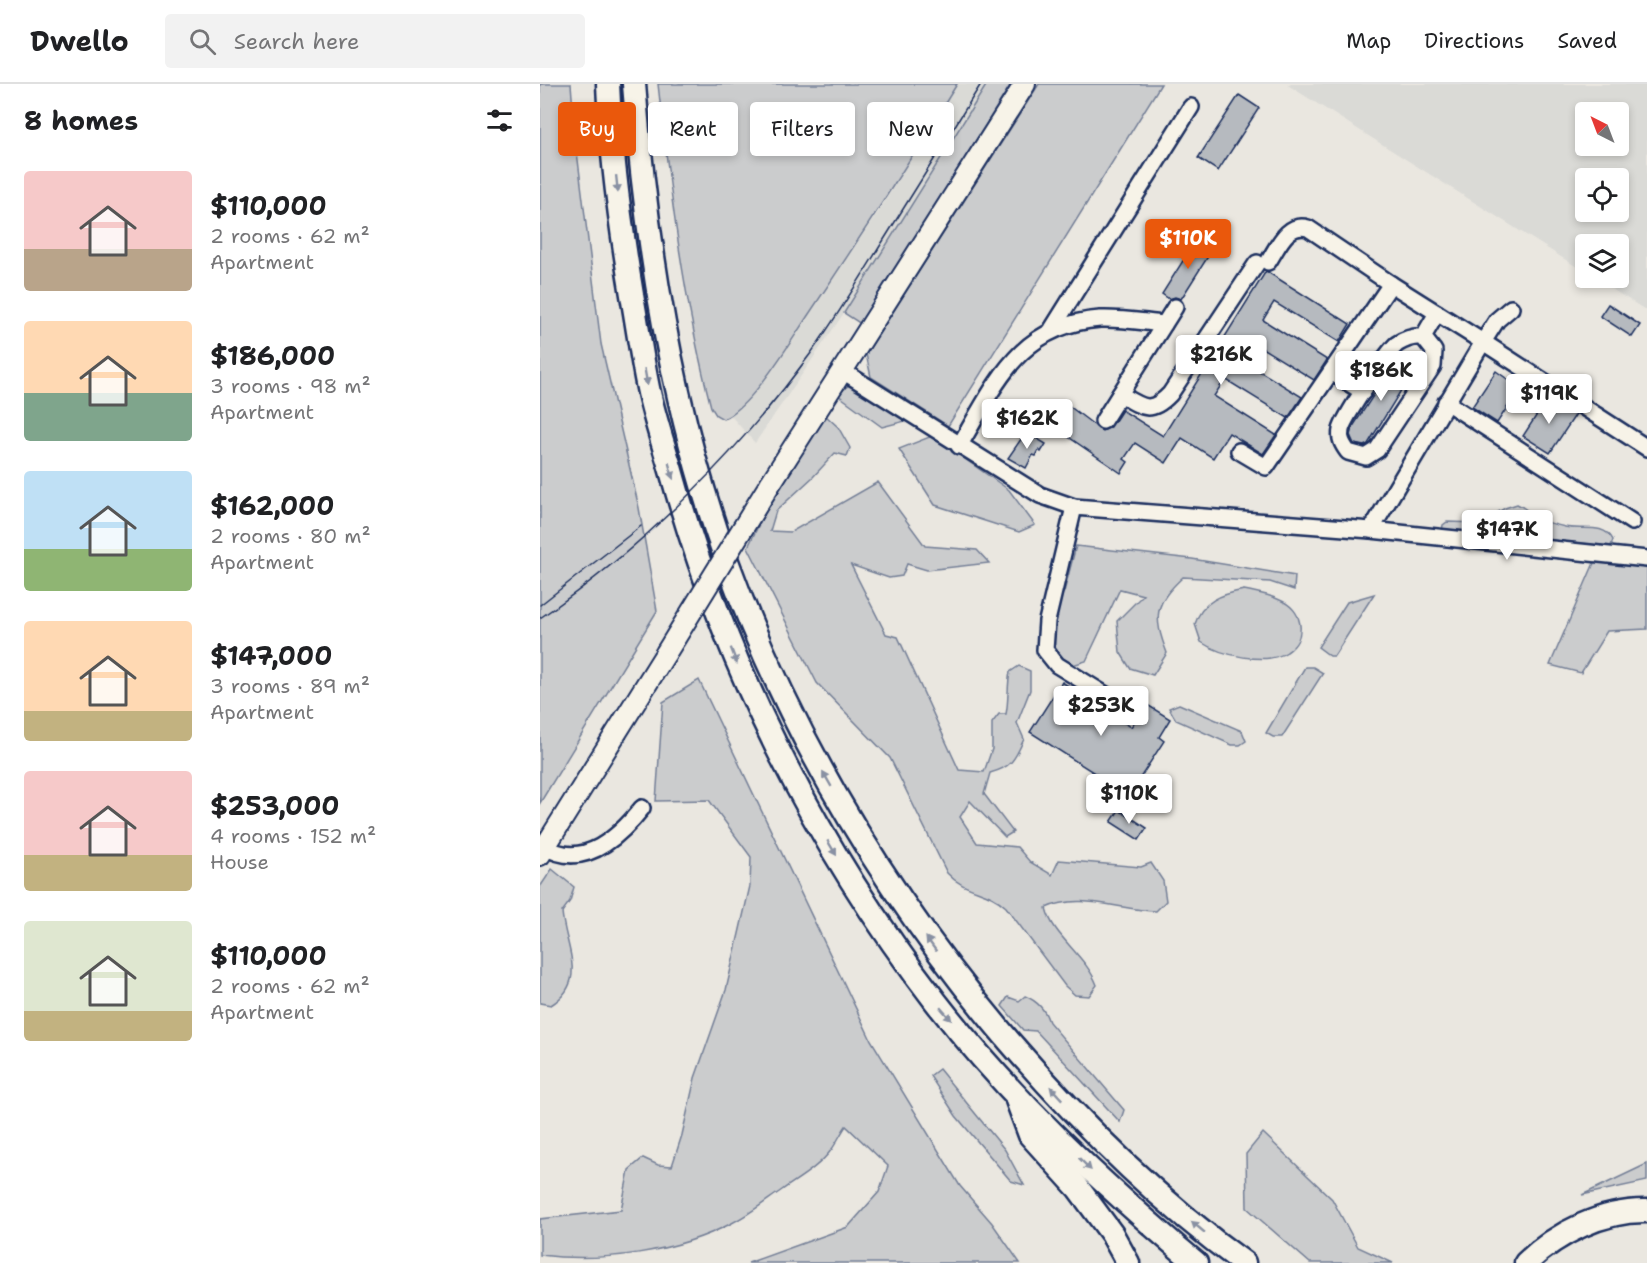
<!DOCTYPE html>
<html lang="en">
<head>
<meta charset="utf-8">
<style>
  body { margin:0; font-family:"Shantell Sans",sans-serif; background:#f2f2f2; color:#202124; height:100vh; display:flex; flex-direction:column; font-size:22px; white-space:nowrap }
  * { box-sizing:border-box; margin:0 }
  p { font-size:20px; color:#757577 }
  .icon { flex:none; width:33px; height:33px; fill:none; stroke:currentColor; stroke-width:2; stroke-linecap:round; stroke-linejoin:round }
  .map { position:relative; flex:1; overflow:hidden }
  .panel { display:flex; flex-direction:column; background:#fff; width:540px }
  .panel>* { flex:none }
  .guide { position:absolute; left:18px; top:18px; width:570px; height:54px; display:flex; gap:12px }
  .needle { width:39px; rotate:318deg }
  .fabs { position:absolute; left:1035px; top:18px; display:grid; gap:12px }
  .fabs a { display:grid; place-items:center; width:54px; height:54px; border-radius:6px; background:#fff; box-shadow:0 3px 9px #0003; font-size:30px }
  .price { position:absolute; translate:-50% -51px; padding:0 14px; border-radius:6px; background:#fff; color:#222; font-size:20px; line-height:39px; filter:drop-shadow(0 2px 3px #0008) }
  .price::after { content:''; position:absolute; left:50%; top:36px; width:18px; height:14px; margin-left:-9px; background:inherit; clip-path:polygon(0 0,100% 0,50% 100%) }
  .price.current { background:#ea580c; color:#fff }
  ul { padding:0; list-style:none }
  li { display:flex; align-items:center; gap:18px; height:150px; padding:0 24px }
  li span { display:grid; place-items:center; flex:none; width:168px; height:120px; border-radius:6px; color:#555 }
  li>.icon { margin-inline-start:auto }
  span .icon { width:72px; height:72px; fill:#fffc; stroke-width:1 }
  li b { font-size:26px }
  h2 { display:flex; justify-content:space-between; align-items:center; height:72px; padding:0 24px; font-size:26px }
  .pill { padding:0 21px; border-radius:6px; background:#fff; box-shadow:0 3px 9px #0003; font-size:21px; line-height:54px }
  .pill.current { background:#ea580c; color:#fff }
  header { display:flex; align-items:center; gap:36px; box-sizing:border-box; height:84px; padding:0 30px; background:#fff; border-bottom:2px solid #e0e0e0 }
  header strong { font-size:28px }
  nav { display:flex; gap:33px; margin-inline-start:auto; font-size:21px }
  .search { width:420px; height:54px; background:#f2f2f2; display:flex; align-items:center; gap:15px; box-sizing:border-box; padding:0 21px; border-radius:6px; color:#757577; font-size:22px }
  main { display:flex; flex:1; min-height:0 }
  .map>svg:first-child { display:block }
  .built { fill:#dadad6; fill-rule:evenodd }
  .green { fill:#cbcccd; stroke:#737e96; stroke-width:1.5 }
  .building { fill:#b6babf; stroke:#1b2f5e; stroke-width:1.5 }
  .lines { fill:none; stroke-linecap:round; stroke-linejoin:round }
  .minor-casing { stroke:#1b2f5e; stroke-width:20 }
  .major-casing { stroke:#1b2f5e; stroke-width:24 }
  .highway-casing { stroke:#1b2f5e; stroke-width:27 }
  .minor { stroke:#f7f3e8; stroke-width:15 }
  .major { stroke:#f7f3e8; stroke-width:20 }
  .highway { stroke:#f7f3e8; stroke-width:22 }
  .tram { stroke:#1b2f5e; stroke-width:1.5 }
  .major-bridge-casing { stroke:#1b2f5e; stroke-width:24; stroke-linecap:butt }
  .major-bridge { stroke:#f7f3e8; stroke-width:20 }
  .oneway { fill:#8991a3 }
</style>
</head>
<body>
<header>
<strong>Dwello</strong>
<div class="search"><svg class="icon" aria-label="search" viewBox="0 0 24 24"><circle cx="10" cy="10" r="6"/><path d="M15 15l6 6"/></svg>Search here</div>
<nav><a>Map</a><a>Directions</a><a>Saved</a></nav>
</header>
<main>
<section class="panel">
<h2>8 homes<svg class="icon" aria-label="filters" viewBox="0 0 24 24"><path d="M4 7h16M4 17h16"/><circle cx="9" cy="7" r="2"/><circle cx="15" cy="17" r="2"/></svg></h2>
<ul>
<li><span style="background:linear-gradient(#f6c9c9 65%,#b9a48a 0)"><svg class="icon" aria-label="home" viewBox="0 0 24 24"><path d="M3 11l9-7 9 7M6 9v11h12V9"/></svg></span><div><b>$110,000</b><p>2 rooms · 62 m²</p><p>Apartment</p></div></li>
<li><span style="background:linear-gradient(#ffd9b3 60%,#7fa58c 0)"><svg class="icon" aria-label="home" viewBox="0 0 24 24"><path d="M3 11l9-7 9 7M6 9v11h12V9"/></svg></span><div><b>$186,000</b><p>3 rooms · 98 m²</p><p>Apartment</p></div></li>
<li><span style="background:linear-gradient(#bfe0f5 65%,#8fb573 0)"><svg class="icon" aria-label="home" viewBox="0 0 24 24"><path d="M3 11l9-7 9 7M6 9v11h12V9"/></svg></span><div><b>$162,000</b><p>2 rooms · 80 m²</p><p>Apartment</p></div></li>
<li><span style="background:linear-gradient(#ffd9b3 75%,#c2b280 0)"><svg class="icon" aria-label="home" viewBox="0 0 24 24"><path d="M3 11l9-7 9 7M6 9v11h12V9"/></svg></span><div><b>$147,000</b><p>3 rooms · 89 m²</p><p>Apartment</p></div></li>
<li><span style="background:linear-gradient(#f6c9c9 70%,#c2b280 0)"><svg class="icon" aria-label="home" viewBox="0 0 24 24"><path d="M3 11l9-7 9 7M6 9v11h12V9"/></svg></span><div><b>$253,000</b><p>4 rooms · 152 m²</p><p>House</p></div></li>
<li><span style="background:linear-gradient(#dfe7d0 75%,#c2b280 0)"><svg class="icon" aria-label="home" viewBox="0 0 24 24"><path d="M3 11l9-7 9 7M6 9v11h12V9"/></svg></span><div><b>$110,000</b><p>2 rooms · 62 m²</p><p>Apartment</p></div></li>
</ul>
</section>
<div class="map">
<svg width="1107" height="1179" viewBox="0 0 1107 1179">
  <rect width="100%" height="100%" fill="#eae7e0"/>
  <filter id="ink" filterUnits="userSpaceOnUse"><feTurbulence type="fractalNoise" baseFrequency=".0167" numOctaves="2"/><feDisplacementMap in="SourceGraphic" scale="12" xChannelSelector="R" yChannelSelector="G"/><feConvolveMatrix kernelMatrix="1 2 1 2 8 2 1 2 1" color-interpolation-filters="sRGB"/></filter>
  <g filter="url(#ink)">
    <g class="built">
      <polygon points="417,0 447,0 304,229 215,359 191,332 217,304 241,271 339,127"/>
      <path d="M 746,0 L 1107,0 L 1107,227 L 1054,194 L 1078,194 L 1078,160 L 1046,160 L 1045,188 ZM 1046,28 L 1078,28 L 1078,62 L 1046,62 ZM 1046,94 L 1078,94 L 1078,128 L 1046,128 Z"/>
    </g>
    <g class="green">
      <polygon points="0,0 31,0 35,52 61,260 99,424 117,527 0,719"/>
      <path d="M 118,0 L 417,0 C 369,78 320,154 269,230 C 251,257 212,323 183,335 L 176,331 L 171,323 C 144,218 130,108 118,0 Z"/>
      <polygon points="447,0 471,0 321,240 304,229"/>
      <polygon points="499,0 621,0 408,342 331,293 326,270"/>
      <polygon points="311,299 369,336 342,343 298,311"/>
      <path d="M 285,331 L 298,343 L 310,364 L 307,372 L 295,369 L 273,393 L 236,427 L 230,447 L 251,448 L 338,398 L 385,462 L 437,466 L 449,479 L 387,486 L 367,480 L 362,492 L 349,494 L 311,481 L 346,550 L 358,553 L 419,686 L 444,688 L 452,665 L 452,639 L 459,630 L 466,630 C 469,615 467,603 470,588 L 479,582 L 490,587 L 490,606 L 477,639 L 484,655 C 475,675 472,683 450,689 L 444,710 L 473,748 L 465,753 L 430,717 L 420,733 L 437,759 L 477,763 L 490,778 L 512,791 L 519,776 L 601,783 L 611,779 L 623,797 L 626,817 L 616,827 C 579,826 540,808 506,824 C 513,853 545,870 557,901 L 549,912 L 535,911 L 525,902 L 466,823 C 447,805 425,809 407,789 L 350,674 L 277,599 L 208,463 L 223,432 Z"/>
      <polygon points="392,352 469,406 495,441 479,448 395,421 359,365"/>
      <path d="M 977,420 C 986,424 989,429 997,433 C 1004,438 1016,441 1025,443 C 1041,447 1064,438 1073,456 L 1071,462 L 902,446 L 903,441 L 907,438 L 940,439 L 965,424 Z"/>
      <path d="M 536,462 L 652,475 L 755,492 L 754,506 L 730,498 L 643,493 C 614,520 613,532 627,569 L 613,591 L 590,584 L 580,568 L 577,537 L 603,511 L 580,505 L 546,577 L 529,582 L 512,574 L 512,525 L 524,508 Z"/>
      <polygon points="1057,472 1107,478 1107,545 1067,547 1041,589 1010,581"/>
      <path d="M 704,506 C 718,509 732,511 744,518 C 764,529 766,556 747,568 C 727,582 680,571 661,558 L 655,540 C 662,517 682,510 704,506 Z"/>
      <polygon points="834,510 794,572 790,572 778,563 807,518"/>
      <polygon points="765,583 773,583 783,589 742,653 733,653 726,649"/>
      <path d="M 159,596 L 331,956 L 420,1102 L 452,1139 L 480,1179 L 208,1179 L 308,1143 L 339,1108 L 348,1082 L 306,1042 C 301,1049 297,1058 292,1065 C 279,1083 259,1094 242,1106 C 226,1117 210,1130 192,1139 C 138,1168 61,1179 0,1171 L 0,1135 L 81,1126 L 89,1086 L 103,1074 L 118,1081 L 132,1082 L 142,1051 L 155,994 L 186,906 L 210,802 L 211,773 L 169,716 L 116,717 L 123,618 Z"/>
      <polygon points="639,620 702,647 706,657 700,661 692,661 636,636 629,624"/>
      <path d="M 12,785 L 34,803 L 30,817 L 22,828 C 25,863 49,897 11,921 L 0,919 L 0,803 Z"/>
      <path d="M 485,912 C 497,917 505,925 509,938 L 584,1026 L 580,1038 L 496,947 L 483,946 L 462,922 L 468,913 L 479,917 Z"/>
      <polygon points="399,985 465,1066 484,1101 471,1097 416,1032 390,992"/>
      <polygon points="723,1049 792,1115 818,1163 853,1179 770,1179 707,1124 706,1070"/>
      <polygon points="1107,1080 1107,1097 1042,1111"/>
    </g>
    <g class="building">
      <polygon points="699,11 719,24 678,87 658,74"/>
      <polygon points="658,153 674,163 641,215 635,213 629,215 622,210"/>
      <polygon points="726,187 810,240 799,258 734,218 723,236 787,276 774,296 709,256 698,274 762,313 748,334 685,295 674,312 736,351 723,370 689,349 673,374 642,354 626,379 595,359 584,375 588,378 581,389 514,343 529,322 562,347 571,343 582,326 623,352"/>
      <polygon points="1068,220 1100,241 1092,253 1060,232"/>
      <polygon points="859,272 876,282 828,360 824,362 814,360 810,351 812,344"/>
      <polygon points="956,287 980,304 957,339 932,323"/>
      <polygon points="1009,312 1036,330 1010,369 983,352"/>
      <polygon points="486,348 506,360 501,368 499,366 496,372 493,371 486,384 468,374"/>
      <polygon points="522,598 591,643 606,620 630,635 619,653 624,657 589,711 490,648"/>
      <polygon points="579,726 607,744 599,756 571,738"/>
    </g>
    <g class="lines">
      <defs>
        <g id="minor">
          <path d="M 728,178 C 738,163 747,138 768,144 L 851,200"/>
          <polyline points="512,245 651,23"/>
          <path d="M 883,253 C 874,252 865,255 857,260 C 848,267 803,335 801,346 C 799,355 803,361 808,368 L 826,373 L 837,366 L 893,282 L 894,267 L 883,253 L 897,229"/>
          <polyline points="301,286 500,411 534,423 831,446 1107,475"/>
          <polyline points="791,288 823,308"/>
          <path d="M 580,310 C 602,323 610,331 630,310 L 717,179"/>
          <polyline points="906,318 1092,438"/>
          <polyline points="563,337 635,223"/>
          <path d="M 419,362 C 456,301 478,241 560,235 C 581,234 603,238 624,240"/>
          <polyline points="699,367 726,383 851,200 943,258 957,236 971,224"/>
          <polyline points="534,423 507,537 505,566 517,581 590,626"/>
          <polyline points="831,446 943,258 1107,364"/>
          <path d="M 5,763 C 44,786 79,753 102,724"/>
        </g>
        <g id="major">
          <polyline points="230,400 485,0"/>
          <polyline points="0,771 126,569"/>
        </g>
        <g id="highway">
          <path d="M 68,0 C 71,73 81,146 93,217 C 98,246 102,275 108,304 C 114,333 124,362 132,390 C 185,581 275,761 396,918 C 471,1015 562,1100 656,1179"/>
          <path d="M 94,0 C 106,159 131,321 185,472 C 249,650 347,813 469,957 C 539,1038 617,1116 704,1179"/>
          <polyline points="477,1016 490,1051 538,1104 572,1150 588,1179"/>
          <path d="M 986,1179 C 1017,1149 1063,1126 1107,1127"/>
        </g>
      </defs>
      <use href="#minor" class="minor-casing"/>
      <use href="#major" class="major-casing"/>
      <use href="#highway" class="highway-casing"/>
      <use href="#minor" class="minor"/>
      <use href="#major" class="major"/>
      <use href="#highway" class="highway"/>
      <g class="tram">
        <polyline points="0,521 101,442"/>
        <path d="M 0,534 C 104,463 197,370 271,269 C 296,234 318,198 340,162 C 374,108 407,54 441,0"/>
      </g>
      <defs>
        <polyline id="major-bridge" points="126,569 230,400"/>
      </defs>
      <use href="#major-bridge" class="major-bridge-casing"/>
      <use href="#major-bridge" class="major-bridge"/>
    </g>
    <defs><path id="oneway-solid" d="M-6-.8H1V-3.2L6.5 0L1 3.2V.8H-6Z" transform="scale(1.5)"/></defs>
    <g class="oneway">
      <use href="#oneway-solid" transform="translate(77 100) rotate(84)"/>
      <use href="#oneway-solid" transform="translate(106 293) rotate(80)"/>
      <use href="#oneway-solid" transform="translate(131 387) rotate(74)"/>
      <use href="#oneway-solid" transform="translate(194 572) rotate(69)"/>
      <use href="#oneway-solid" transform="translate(287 695) rotate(-120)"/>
      <use href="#oneway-solid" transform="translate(292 764) rotate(59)"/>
      <use href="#oneway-solid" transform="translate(391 860) rotate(-126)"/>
      <use href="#oneway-solid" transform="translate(406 930) rotate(49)"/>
      <use href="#oneway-solid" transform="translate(516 1009) rotate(-133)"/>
      <use href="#oneway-solid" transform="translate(545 1080) rotate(45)"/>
      <use href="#oneway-solid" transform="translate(658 1143) rotate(-140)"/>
    </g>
  </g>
</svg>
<div class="fabs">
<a><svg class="needle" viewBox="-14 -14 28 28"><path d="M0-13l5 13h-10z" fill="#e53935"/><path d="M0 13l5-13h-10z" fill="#757577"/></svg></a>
<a><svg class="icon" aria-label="locate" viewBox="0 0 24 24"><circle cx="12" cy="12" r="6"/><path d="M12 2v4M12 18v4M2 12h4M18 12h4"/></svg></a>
<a><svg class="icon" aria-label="layers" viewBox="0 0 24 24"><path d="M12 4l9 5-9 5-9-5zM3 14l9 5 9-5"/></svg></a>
</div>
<b class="price current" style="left:648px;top:186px">$110K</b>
<b class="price" style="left:681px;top:302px">$216K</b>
<b class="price" style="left:841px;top:318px">$186K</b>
<b class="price" style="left:1009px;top:341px">$119K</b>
<b class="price" style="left:487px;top:366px">$162K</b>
<b class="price" style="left:967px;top:477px">$147K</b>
<b class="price" style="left:561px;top:653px">$253K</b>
<b class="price" style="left:589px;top:741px">$110K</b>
<div class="guide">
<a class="pill current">Buy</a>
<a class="pill">Rent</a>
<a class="pill">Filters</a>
<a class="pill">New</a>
</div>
</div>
</main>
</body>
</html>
